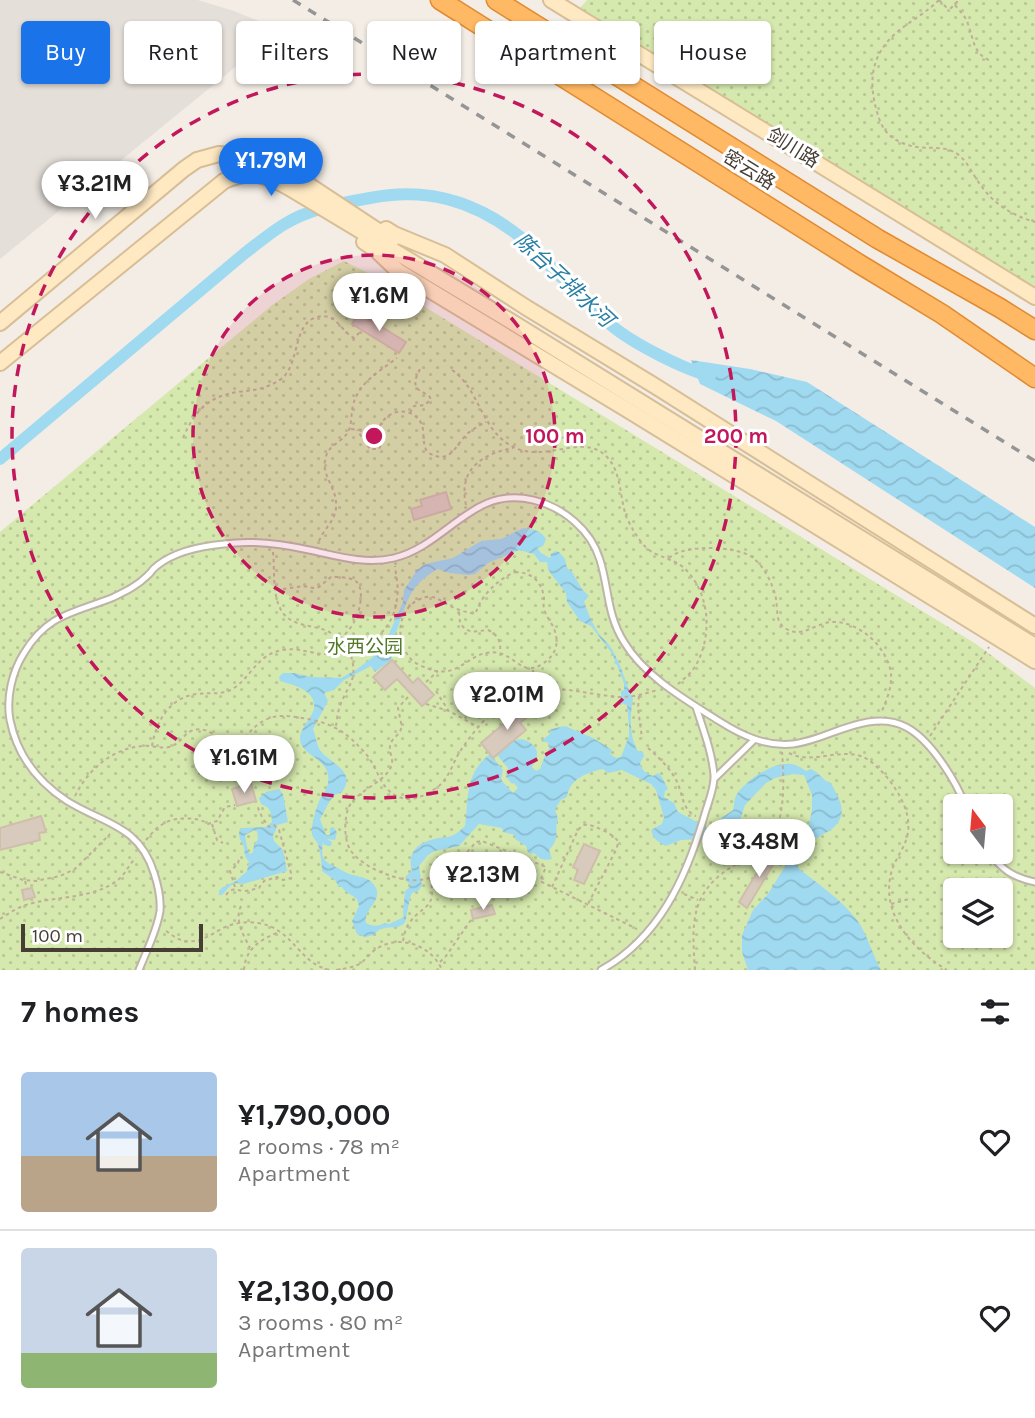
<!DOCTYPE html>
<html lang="en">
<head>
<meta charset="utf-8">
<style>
  body { margin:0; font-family:Karla,"Noto Sans SC",sans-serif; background:#f2f2f2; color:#202124; height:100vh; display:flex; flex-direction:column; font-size:26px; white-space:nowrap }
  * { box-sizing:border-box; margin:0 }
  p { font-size:23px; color:#757577 }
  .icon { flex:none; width:38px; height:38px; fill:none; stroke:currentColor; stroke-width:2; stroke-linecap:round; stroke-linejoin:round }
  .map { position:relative; height:970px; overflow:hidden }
  .side { display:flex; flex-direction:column; background:#fff; flex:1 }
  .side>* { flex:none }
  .banner { position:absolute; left:21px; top:21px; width:994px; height:63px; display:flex; gap:14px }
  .needle { width:46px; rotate:344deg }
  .controls { position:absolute; left:943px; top:794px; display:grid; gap:14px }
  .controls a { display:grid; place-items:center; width:70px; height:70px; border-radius:7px; background:#fff; box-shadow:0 2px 5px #0004; font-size:35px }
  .scale { position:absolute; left:21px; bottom:18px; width:182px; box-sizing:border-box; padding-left:7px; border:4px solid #463d35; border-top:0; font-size:19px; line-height:24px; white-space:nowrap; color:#463d35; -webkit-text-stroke:5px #fff; paint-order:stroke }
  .price { position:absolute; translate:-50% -60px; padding:0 16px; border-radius:24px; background:#fff; color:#222; font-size:23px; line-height:46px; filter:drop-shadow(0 2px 4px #0008) }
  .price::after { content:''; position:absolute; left:50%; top:42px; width:21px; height:16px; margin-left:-10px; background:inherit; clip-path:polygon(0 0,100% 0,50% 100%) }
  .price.on { background:#1a73e8; color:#fff }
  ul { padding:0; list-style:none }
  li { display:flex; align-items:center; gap:21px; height:175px; padding:0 21px }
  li+li { border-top:2px solid #e0e0e0 }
  li span { display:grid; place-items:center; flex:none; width:196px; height:140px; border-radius:7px; color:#555 }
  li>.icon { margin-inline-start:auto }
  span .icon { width:84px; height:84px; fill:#fffc; stroke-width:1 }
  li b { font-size:30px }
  h2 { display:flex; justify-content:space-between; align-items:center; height:84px; padding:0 21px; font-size:30px }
  .pill { padding:0 24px; border-radius:7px; background:#fff; box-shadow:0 2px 5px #0004; font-size:24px; line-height:63px }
  .pill.on { background:#1a73e8; color:#fff }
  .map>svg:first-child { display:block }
  .industrial { fill:#e5dfda }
  .park { fill:url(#park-dots); fill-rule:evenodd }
  .water { fill:url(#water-waves); fill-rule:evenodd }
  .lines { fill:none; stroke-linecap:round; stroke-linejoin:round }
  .canal { stroke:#a0daf1; stroke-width:12 }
  .building { fill:#d8cabd; stroke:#d0bead; stroke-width:2 }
  .lane-casing { stroke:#bfb4a8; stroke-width:9 }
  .secondary-casing { stroke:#d7be96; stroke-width:18 }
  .highway-casing { stroke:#e08b32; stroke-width:21 }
  .path { stroke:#c1ae98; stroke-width:2; stroke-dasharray:3.5 3.5; stroke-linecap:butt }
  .lane { stroke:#fff; stroke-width:5 }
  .secondary { stroke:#ffe9c3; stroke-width:14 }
  .highway { stroke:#ffb864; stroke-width:18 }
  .rail { stroke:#959595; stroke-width:3.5; stroke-dasharray:9 9; stroke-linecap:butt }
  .ring { fill:none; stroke:#c2185b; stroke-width:3.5; stroke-dasharray:12 9 }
  .labels { text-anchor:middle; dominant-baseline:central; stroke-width:6; stroke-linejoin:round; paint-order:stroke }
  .street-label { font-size:19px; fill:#463d35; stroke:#fff }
  .park-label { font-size:19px; fill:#507827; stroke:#fff }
  .water-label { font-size:21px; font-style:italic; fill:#297fa3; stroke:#fff }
  .centre { fill:#c2185b; stroke:#fff; stroke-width:3.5 }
  .ring-label { font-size:21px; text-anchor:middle; font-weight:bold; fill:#c2185b; stroke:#fff; stroke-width:6; stroke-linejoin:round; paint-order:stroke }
</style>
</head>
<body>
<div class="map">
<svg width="1035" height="970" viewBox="0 0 1035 970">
  <defs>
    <pattern id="park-dots" width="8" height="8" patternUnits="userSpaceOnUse" patternTransform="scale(1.75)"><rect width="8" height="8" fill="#d5e8ad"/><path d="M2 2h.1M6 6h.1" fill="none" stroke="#b8c895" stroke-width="1.8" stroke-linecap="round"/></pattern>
    <pattern id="water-waves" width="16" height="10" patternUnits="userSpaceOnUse" patternTransform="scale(1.75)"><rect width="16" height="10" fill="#a0daf1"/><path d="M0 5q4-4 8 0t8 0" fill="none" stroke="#8bbccf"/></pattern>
  </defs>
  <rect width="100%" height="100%" fill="#f3ede5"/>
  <polygon class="industrial" points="0,0 198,0 234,11 281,30 0,259"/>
  <g class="park">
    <polygon points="587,0 1035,0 1035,288 580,8"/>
    <path d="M 344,261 L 376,277 L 976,644 L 1035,688 L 1035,970 L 0,970 L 0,532 L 271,306 L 309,279 ZM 956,807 L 1001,807 L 1001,852 L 956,852 ZM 956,891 L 1001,891 L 1001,936 L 956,936 Z"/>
  </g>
  <g class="water">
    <polygon points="691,360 750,369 807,382 1035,527 1035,588 776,421 700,384"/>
    <path d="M 523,528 C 532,529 541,530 546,539 L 543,546 L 537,548 L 541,553 L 550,558 L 551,554 L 555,551 L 559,552 L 565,559 L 567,568 L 572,572 L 582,589 L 589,596 L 584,601 C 588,613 592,624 600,635 C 605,641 611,646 614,653 C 622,667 626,684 633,699 C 630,714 629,737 638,751 L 643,752 L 644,756 L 640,763 C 642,771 646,773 653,776 L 658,773 L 662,777 L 668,789 L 665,791 L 664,797 L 674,803 L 678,812 L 699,823 L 705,823 L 707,830 L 713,832 L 715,830 L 716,822 L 733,810 C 734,806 734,802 735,798 C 742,782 774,761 791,764 C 796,764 802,768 806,771 L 811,769 C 819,772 823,781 831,783 C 839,799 850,814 832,829 C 827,833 823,833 818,838 L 815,837 C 807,847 796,855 798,868 C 818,884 841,899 857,920 C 868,935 872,954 881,970 L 748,970 L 742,952 L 742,935 L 753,910 L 768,894 L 797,847 L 806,838 L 812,810 L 812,795 L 804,775 L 792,774 L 775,778 L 766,783 L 745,805 L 737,829 L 723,850 L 710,839 L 681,840 L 666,846 C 658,842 653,839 651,830 L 662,824 L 664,817 L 656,790 L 651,784 L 622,770 L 608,773 L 603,769 C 588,772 569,779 567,797 L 561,800 L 555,809 L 558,819 C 553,833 562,835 549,850 L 552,859 C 543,861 540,859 534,853 L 529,854 L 526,846 L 515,839 L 515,835 L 503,832 L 502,828 L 479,824 L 459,846 L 435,851 L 428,855 L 419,866 L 422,886 L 418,891 L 412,893 C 408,901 407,918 405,922 C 397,933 384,921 374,935 L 365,937 L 357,934 L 352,921 L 359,906 L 357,899 L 344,890 L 342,887 L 338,886 L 336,881 L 322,871 C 322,863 320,852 318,844 C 315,838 311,838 312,830 C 312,822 315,812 318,804 C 322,792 330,790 328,775 C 325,757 300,755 300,738 C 300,732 304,727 306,723 C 309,719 313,713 314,709 C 317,690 293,685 280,681 L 279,677 L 283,673 L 294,673 L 311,677 L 341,678 L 356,670 L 374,656 L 384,645 L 403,602 L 404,590 L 417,570 L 425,564 L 453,558 L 481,541 L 501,539 ZM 519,550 L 534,554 L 540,562 L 547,562 L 548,569 L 551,574 L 566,593 L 567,602 L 580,621 L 591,626 L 611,652 L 615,660 L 614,663 L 617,665 L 624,683 L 624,690 L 621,691 L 621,703 L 627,705 L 629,725 L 629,736 L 621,757 L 616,758 L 610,754 L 612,750 L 593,738 L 565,726 L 551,729 L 550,734 L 541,741 L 547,742 L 550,746 L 549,749 L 546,753 L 540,769 L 536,771 L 532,767 C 535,762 539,755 536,749 C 533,743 523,737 516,740 C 509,742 502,751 497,755 L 508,768 L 506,777 L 512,784 L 514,783 L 518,788 L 513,793 L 501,780 L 503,770 L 490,754 C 464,774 469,798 465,826 C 461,830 455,835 451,836 C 447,838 443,837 439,838 C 421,841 406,850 412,871 L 405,877 L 408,883 L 412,885 L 405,891 L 403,913 L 404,917 L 389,924 L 385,923 C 379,926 373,927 366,923 C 363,909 382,902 376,888 C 371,878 364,878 353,875 C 348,874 343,871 338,868 C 325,861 320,861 323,843 L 327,846 L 331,846 L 332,842 L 327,839 L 335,840 L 337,832 L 333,827 L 330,828 L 330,835 L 326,835 L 320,819 C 325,812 328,801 335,795 C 340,791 340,796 344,789 C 355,770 328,762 320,750 C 316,743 316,736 313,729 L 328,701 L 324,693 L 334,690 L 344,680 L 371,666 L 375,672 L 391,660 L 392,655 L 387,649 C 391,640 397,633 399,624 C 403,611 409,593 419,583 C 424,578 431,573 437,569 L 450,573 L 468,575 L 475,574 L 488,563 Z"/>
    <path d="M 279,789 L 283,794 L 288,822 L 277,825 L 276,830 L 273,835 L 274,841 L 283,850 L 287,871 L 243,884 L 236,883 L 230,886 L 222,895 L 219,895 L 219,891 L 223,887 L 236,881 L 247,871 L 249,862 C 244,856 245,855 244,848 C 242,840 237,838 240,829 L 243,828 L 266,827 L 272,822 C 271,812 271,808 261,804 L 259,798 L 266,792 ZM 254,830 L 257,831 L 258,839 L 254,845 L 253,852 L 250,854 L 248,852 L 245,835 Z"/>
  </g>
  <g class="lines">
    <path class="canal" d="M 0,459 L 245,253 C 257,244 270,233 283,225 C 308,209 341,203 370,198 C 426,187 474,200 519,236 C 529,243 537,253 546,262 C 567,283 588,305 611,325 C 632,343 683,369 710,376"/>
  </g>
  <g class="building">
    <polygon points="359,313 365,316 368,321 372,321 406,342 399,353 352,324"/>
    <polygon points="446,492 451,509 414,520 411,509 422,506 420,500"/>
    <polygon points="392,660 413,683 418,678 434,695 422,706 397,679 385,690 373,677"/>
    <polygon points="529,703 535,711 520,723 526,730 493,758 481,743"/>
    <polygon points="251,783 256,801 237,806 232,789"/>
    <polygon points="41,816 46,832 39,833 40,840 0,850 0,828"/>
    <polygon points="584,844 600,851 584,884 574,880 578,870 573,867"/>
    <polygon points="771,850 779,855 747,908 739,902"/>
    <polygon points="32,888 35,897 24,900 22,890"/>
    <polygon points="492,905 495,914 473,919 471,910"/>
  </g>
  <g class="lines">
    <defs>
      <g id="lane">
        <polyline points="370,316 398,272"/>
        <polyline points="715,778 754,740"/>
        <path d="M 988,852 C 1003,870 1012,877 1035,882"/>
        <path d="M 139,970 C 146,952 157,931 160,911 C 161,898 158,885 154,873 C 139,825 104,824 67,801 C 38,782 17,755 10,720 C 6,698 12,672 24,653 C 48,613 75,613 114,597 C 126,591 137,586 147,576 C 155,569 149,572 158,565 C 176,551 202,546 224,544 C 252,540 282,544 309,550 C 338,556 365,565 394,558 C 447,545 473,485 533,500 C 563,507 591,530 600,560 C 609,589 607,615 624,642 C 645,677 686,700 719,721 C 741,735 766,747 793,744 C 818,741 842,726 868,722 C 880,720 895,721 906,727 C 931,740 956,781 966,807"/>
        <path d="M 601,970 C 659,938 686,878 704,817 C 707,805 715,788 714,775 C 712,752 703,729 696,707"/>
      </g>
      <g id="secondary">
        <polyline points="551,0 1035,297"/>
        <polyline points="386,229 394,234 445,255 527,308 655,386 1035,626"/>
        <polyline points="364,242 376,250 398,271 631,412 1035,661"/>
        <polyline points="0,323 184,169 197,160 219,154 236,156 267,163 286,170 392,240"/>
        <path d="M 0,363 L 224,181 C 252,169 267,175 291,189 L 512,322 L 1035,646"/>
      </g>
      <g id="highway">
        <polyline points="440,0 861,265 942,314 1035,378"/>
        <polyline points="496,0 878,239 1000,308 1035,330"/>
      </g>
    </defs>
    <use href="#lane" class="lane-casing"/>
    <use href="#secondary" class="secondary-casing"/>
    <use href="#highway" class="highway-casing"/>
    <g class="path">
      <path d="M 939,0 C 926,13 910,21 896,33 C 871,55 868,81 877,112 C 882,130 889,139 908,145 C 925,151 945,143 960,156 C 969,164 974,177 982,187 C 995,205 1014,216 1035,222"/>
      <polyline points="939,0 946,7 951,8 957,2 957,0"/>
      <path d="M 955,5 C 960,11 966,17 968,24 C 974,40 973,54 991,61"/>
      <path d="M 452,370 C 477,387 480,422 504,441 C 537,468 575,435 601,452 C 622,466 619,495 626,516 C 627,520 631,525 633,530 C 638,538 645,549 654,553 C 664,558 674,560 683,567 C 710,591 713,635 696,665 C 692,672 685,678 678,684"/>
      <polyline points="410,413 414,406 425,405 431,399 429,396 416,388 415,380 420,369"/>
      <path d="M 351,429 C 367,432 372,423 383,441 L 379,449 L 370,449 L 357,430"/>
      <path d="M 377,433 C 379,425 385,416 394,413 C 406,408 422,416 423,430 C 424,439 423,444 427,452 C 450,466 454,447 467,434 C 473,429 480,425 486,422"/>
      <path d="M 183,438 C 194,412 207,397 237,392 C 248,391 258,390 268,386 C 275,383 282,380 286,374 C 298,359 295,326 314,318 C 336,310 339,330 354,338 L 359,333"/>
      <path d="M 466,505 C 458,469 482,454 513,448"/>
      <path d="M 319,541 C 323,530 335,521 336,508 C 338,489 322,477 325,461 C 327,444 341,444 348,432 C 352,425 351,413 353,405 C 359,382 379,372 397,358"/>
      <path d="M 273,552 C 275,570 272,591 280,608 C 293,637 340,615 341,654"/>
      <path d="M 669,558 C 673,555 678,552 683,551 C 700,546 737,547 752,557 C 764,566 773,584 776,599 C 778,609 775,622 785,628 C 801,639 814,624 831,622 C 858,620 888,647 891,674 C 892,687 887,699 882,711"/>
      <path d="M 515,572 C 531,572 542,581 544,598 C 544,601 543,605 544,608 C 545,614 548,618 551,623 C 560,638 559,654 542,664 C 537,667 533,669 527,668 C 517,665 509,655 499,653 C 470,647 461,681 429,669 C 423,667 414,663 410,658 C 395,640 397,609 420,599 C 433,593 439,600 450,606 C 458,610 466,612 475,614 C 477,610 478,607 480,603 C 488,589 501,578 515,572 Z"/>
      <path d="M 283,589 L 303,586 L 313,588 L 319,587 L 331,577 C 338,577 348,577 354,580 C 366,586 360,612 354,622 C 351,628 346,634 340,639"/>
      <path d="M 459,612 L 460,623 C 468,635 476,631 488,630 C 498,635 501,641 500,652"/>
      <polyline points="533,670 535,689"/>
      <polyline points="426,682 438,671"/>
      <polyline points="436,691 448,710"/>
      <polyline points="639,696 638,708 642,738"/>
      <path d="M 408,697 L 398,708 C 399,715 402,723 401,729 C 399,736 390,739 390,747 C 389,752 393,758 392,763 C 389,782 355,790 348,809 C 344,821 344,841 351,851 C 363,868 399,882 419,880 C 442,878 462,859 476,842 L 482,841 L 546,867 L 540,881 L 637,929"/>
      <polyline points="426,704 449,711 478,727"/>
      <path d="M 336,726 C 337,718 338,710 341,703 C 351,680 358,679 350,652"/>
      <polyline points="930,736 989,647"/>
      <path d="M 152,746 C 156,721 170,697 197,694 C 210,692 222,696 234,688 C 252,676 257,654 283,650 C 298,647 311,654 325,654 C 360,656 394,634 397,598 C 399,587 396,577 395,566"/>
      <path d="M 648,748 C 658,757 668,766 675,778 C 683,791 681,810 696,816"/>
      <path d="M 789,753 C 813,766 843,745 867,759 C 887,772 912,806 908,831 C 907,845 896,857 892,870 C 879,913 912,949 947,970"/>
      <path d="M 232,754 C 242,742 251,727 265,720 C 277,714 289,716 302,718 C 330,722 346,731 365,753 C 380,769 379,794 406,799 C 417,800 432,792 440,785 C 449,777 453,763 459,753 C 472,733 490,711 510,699 C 534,686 562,688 588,693 C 599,694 610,697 620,697 C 633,697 645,694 657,690"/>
      <path d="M 75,796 C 88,770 111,749 142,746 C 150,745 161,749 169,747 C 179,745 183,735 191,731 C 207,724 223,740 231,753 C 236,761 238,774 240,784"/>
      <polyline points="212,824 217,840 223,843"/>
      <path d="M 146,840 C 151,834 156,828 163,824 C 173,817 198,816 208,824 L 217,821 L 225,807 L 235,805"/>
      <polyline points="0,872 23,880 36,881 60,876 75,869 110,834"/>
      <polyline points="25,881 27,888"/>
      <polyline points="235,887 230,871 238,864 239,858"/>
      <path d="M 552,887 L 578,830 C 582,826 583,824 588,825 C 594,825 617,836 618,842 C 618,844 617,846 617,848 L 588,904"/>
      <polyline points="684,894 698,900"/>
      <path d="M 226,895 C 232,887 235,890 244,891 C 249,891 254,889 259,888 L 264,881 L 277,877 L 283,880 L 291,878 L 291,873 L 279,830 L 274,825 L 269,827 C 263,819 260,814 257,805"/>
      <polyline points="891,904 909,899"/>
      <path d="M 241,906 C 234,920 244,936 250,948"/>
      <path d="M 0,919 C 9,913 18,907 29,904 C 57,896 95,899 119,879 C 126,873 129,864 136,858"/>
      <path d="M 166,931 C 172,935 178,940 185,941 C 199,943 209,936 221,929 C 232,923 246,921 258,923 C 293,928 299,964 330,970"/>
      <path d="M 403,941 C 404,936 405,930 408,925 C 421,904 438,911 430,878"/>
      <polyline points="440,962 446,956 471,920"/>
      <path d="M 244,970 C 245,949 261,939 279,932"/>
      <path d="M 336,970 C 343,969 351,968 357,965 C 365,962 370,952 378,948 C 401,934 432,946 442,970"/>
      <path d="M 695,970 C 692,924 689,893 733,866 C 744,859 760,852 769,842 C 786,821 784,778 782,752"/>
    </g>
    <use href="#lane" class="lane"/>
    <use href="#secondary" class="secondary"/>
    <use href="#highway" class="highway"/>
    <polyline class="rail" points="293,0 1035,461"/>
  </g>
  <circle cx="374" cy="436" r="181" fill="#c2185b" fill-opacity=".12"/>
  <g class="ring">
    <circle cx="374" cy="436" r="181"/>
    <circle cx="374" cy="436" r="362"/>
  </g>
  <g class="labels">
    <g class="street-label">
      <text transform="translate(793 148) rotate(32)">剑川路</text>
      <text transform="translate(749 170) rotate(32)">密云路</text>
    </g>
    <g class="park-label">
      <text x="365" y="647">水西公园</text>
    </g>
    <g class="water-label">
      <text transform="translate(564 280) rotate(43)">陈台子排水河</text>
    </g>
  </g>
  <circle cx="374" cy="436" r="10" class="centre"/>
  <g class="ring-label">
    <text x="555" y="443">100 m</text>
    <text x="736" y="443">200 m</text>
  </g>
</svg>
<div class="controls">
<a><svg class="needle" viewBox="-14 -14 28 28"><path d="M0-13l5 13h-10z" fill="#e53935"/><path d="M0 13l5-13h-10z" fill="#757577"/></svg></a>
<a><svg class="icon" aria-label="layers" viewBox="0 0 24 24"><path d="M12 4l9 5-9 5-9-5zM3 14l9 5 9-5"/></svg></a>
</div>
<div class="scale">100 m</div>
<b class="price on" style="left:271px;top:198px">¥1.79M</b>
<b class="price" style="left:95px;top:221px">¥3.21M</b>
<b class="price" style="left:379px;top:333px">¥1.6M</b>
<b class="price" style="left:507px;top:732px">¥2.01M</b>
<b class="price" style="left:244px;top:795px">¥1.61M</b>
<b class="price" style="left:759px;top:879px">¥3.48M</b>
<b class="price" style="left:483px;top:912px">¥2.13M</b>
<div class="banner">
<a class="pill on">Buy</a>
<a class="pill">Rent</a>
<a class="pill">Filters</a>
<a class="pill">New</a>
<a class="pill">Apartment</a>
<a class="pill">House</a>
</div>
</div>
<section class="side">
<h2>7 homes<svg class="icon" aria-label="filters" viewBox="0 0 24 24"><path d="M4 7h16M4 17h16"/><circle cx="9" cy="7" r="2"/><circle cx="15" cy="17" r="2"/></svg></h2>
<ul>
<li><span style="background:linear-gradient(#a9c7e8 60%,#b9a48a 0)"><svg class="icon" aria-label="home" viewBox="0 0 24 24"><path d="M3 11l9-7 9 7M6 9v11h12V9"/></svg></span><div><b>¥1,790,000</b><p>2 rooms · 78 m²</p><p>Apartment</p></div><svg class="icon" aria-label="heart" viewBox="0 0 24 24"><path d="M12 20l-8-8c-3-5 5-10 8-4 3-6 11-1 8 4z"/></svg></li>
<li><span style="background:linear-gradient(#c9d6e8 75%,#8fb573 0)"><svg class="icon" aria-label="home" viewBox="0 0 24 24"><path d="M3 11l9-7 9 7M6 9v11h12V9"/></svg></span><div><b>¥2,130,000</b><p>3 rooms · 80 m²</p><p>Apartment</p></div><svg class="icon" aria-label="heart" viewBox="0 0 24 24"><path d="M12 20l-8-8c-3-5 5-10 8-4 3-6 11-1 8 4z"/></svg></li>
</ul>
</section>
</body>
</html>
